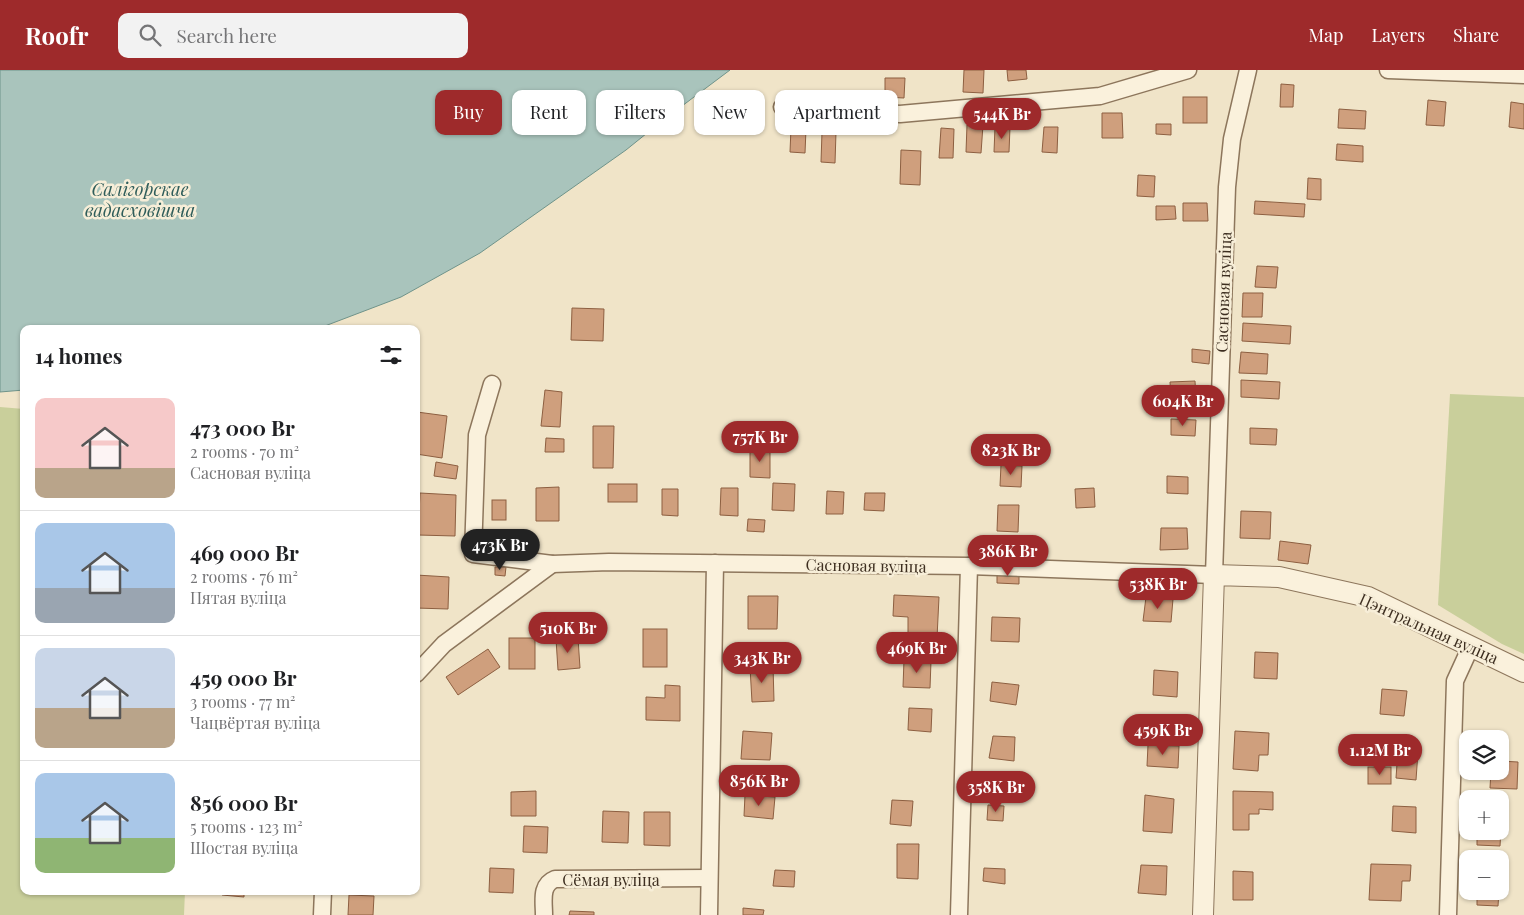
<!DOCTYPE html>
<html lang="en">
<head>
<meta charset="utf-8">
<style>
  body { margin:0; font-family:"Playfair Display",serif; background:#f2f2f2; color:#202124; height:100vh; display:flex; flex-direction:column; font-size:19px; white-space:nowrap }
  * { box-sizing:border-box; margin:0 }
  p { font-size:16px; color:#757577 }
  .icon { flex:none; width:28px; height:28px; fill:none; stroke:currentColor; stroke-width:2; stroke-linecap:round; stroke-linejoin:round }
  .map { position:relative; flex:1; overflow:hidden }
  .side { position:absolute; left:20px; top:255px; width:400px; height:570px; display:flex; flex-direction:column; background:#fff; border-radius:10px; box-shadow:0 1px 4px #0004 }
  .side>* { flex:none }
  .top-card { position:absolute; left:435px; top:20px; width:475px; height:45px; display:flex; gap:10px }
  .tools { position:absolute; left:1459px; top:660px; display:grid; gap:10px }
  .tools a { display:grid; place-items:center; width:50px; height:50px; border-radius:10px; background:#fff; box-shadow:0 1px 4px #0004; font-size:25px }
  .price { position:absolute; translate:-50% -42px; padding:0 11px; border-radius:18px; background:#9e2a2b; color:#fff; font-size:16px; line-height:32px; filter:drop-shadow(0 1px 2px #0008) }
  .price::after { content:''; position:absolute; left:50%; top:30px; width:15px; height:11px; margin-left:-8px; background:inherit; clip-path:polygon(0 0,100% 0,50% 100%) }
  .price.on { background:#222; color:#fff }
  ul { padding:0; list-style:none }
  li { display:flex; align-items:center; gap:15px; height:125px; padding:0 15px }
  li+li { border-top:1px solid #e0e0e0 }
  li span { display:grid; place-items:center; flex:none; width:140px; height:100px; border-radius:10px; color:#555 }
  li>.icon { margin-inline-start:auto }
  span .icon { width:60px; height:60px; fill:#fffc; stroke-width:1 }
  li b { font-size:21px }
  h2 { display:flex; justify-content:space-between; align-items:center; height:60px; padding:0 15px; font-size:21px }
  .pill { padding:0 18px; border-radius:10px; background:#fff; box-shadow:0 1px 4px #0004; font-size:18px; line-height:45px }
  .pill.on { background:#9e2a2b; color:#fff }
  header { display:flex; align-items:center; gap:30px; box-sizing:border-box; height:70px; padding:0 25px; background:#9e2a2b; color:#fff }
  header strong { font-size:24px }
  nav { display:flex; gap:28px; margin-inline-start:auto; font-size:18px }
  .search { width:350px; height:45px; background:#f2f2f2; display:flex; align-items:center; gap:12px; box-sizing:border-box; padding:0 18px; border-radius:10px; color:#757577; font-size:19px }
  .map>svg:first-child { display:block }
  .green { fill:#c9cf9b }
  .water { fill:#a9c4bc; stroke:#6f938a }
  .building { fill:#cf9f7d; stroke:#8d5f41 }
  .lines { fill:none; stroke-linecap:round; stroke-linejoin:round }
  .minor-casing { stroke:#8d765c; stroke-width:19 }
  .tertiary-casing { stroke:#8d765c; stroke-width:22 }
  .minor { stroke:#faf1dc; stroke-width:16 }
  .tertiary { stroke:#faf1dc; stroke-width:20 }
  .labels { text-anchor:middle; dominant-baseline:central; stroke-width:5; stroke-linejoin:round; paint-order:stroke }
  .street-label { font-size:16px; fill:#3d2e20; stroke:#f7eed8 }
  .water-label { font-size:18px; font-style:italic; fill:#2f5d5a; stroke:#f7eed8 }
</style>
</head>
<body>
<header>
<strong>Roofr</strong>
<div class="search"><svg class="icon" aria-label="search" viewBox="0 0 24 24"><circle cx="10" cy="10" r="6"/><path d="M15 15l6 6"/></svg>Search here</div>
<nav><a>Map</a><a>Layers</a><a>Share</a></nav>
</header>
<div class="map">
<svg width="1524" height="845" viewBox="0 0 1524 845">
  <rect width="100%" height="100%" fill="#f0e4c8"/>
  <g class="green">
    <polygon points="1450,324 1524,327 1524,584 1502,574 1438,535"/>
    <polygon points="0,337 24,339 24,821 185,821 184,845 0,845"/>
  </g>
  <polygon class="water" points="0,0 730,0 662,51 626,80 480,183 401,227 317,259 24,259 24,320 0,322"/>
  <g class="building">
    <polygon points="964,0 984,0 983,23 963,22"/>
    <polygon points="1007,0 1026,0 1027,9 1008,11"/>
    <polygon points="885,8 905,8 904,28 885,27"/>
    <polygon points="1281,14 1294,15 1293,37 1280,37"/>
    <rect x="1183" y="27" width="24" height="26"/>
    <polygon points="1428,30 1446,32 1444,56 1426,55"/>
    <polygon points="1511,32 1524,34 1524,59 1509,57"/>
    <polygon points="1339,39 1366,41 1365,59 1338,58"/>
    <polygon points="1102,43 1122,43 1123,68 1102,68"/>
    <polygon points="1156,54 1171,54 1171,65 1156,64"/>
    <polygon points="967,55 983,55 981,83 966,82"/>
    <polygon points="995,57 1010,57 1009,82 994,82"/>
    <polygon points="1044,57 1058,57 1057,83 1042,82"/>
    <polygon points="791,58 806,59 805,83 790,82"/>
    <polygon points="941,58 954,59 953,88 939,88"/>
    <polygon points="822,62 836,62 835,93 821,92"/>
    <polygon points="1337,74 1363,76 1363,92 1336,90"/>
    <polygon points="901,80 921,81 920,115 900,114"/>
    <polygon points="1138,105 1155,106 1154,127 1137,126"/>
    <polygon points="1308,108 1321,109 1321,130 1307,129"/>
    <polygon points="1255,131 1305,134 1304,147 1254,144"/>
    <polygon points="1183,133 1207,133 1208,151 1183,151"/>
    <polygon points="1156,136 1175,136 1176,149 1156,150"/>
    <polygon points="1257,196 1278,197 1276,218 1255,217"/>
    <polygon points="1243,223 1263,223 1262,247 1242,247"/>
    <polygon points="572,238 604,239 603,271 571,270"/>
    <polygon points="1243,253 1291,256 1290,274 1242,271"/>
    <polygon points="1192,279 1210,281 1209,294 1192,292"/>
    <polygon points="1241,282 1268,284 1267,304 1239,303"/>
    <polygon points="1241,310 1280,312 1279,329 1241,327"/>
    <polygon points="1195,311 1196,329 1171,330 1170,312"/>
    <polygon points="545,320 562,322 560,357 541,356"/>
    <polygon points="417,342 447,346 442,388 416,384"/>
    <polygon points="1171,349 1196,350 1195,366 1171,365"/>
    <polygon points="593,356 614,356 613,398 593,398"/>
    <polygon points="1250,358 1277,359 1276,375 1250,374"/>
    <polygon points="546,368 564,369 564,382 545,382"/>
    <polygon points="750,378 770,379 770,408 750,407"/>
    <polygon points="436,392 458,396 456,409 434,406"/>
    <polygon points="1001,395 1022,396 1021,417 1000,416"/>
    <polygon points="1167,406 1188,407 1188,424 1167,423"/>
    <polygon points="773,413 795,414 794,441 772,440"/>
    <rect x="608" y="414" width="29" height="18"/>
    <polygon points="559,417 559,451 536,451 536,418"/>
    <polygon points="721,418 738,418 738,446 720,445"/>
    <polygon points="1094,418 1095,437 1076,438 1075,419"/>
    <polygon points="662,419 678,419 678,446 662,445"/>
    <polygon points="827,421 844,422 843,444 826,444"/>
    <polygon points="420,423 456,425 455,466 418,465"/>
    <polygon points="865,423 885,423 884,441 864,440"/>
    <rect x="492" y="430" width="14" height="20"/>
    <polygon points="998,435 1019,435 1018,462 997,461"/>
    <polygon points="1241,441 1271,442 1270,469 1240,468"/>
    <polygon points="748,449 765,450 764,462 747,461"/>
    <polygon points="1161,458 1187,458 1188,479 1160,480"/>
    <polygon points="1280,471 1311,475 1308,494 1278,490"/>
    <polygon points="495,497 506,497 505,506 495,505"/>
    <polygon points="997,500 1019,501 1019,514 997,513"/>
    <polygon points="416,505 449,507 448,539 416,538"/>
    <polygon points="894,525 939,527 937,568 908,567 908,547 893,546"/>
    <polygon points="748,526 778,526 777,559 748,559"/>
    <polygon points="1146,527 1173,529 1171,552 1143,551"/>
    <polygon points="992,547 1020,548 1019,572 991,571"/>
    <rect x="643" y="559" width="24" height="38"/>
    <rect x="509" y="568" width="26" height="31"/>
    <polygon points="578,568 580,598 558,600 556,569"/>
    <polygon points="488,579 500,597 458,625 446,607"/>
    <polygon points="1255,582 1278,583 1277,609 1254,608"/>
    <polygon points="904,590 931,591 930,618 903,617"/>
    <polygon points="773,596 774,631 752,632 750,597"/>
    <polygon points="1154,600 1178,602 1177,627 1153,625"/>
    <polygon points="992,612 1019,615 1016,635 990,631"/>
    <polygon points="665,615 680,616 680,651 646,650 646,627 665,628"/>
    <polygon points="1382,619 1407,621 1404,646 1380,644"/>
    <polygon points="909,638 932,639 931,662 908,660"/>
    <polygon points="743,661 772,663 770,690 741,689"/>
    <polygon points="1235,661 1269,663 1268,685 1259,685 1258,701 1233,699"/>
    <polygon points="993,666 1015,667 1014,691 989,688"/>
    <polygon points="1148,675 1179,676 1178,698 1147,696"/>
    <polygon points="1398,680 1418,682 1416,710 1396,708"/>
    <polygon points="1500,691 1518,692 1517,719 1490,718 1491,701 1500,701"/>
    <rect x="1368" y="697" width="23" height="17"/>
    <polygon points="536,721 536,746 511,746 511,722"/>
    <polygon points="1233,721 1273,722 1273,740 1259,739 1259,744 1249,744 1249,760 1233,760"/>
    <polygon points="745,725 775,727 773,749 744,746"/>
    <polygon points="1145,725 1174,729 1172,763 1143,761"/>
    <polygon points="892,730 913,731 911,756 890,754"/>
    <polygon points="988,735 1004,736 1003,751 987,750"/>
    <polygon points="1393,736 1416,737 1416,763 1392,761"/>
    <polygon points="603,741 629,742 628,773 602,772"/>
    <polygon points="1500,741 1502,742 1500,776 1477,775 1477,761 1500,761"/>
    <polygon points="644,742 670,742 670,776 644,775"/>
    <polygon points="524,756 548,757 547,783 523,782"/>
    <polygon points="897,774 919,774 918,809 897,808"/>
    <polygon points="1371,794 1411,795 1410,811 1402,811 1401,831 1369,830"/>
    <polygon points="1141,795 1167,796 1166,825 1138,823"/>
    <polygon points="490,798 514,799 513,823 489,822"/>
    <polygon points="984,798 1005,799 1005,814 983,811"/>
    <polygon points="775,800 795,801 794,817 773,816"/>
    <polygon points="1233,801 1253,802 1253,830 1233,830"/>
    <polygon points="223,821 244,821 244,827 222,825"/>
    <polygon points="1477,821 1499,821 1498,836 1477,835"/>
    <polygon points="349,825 374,826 373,845 348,845"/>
    <polygon points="743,838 764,840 763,845 743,845"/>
    <polygon points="570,841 594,842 594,845 569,845"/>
  </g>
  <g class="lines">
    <defs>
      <g id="minor">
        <polyline points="1388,0 1524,5"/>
        <polyline points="782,37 900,44 1100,26 1188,0"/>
        <polyline points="492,314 477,365 473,484 552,494 609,492 969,496 1214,505 1227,117 1232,69 1248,0"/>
        <polyline points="416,604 444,574 552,494"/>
        <polyline points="322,845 323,821"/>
        <path d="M 544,845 C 544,831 540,815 555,809 L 709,808"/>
        <polyline points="709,845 715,493"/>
        <polyline points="959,845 969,496"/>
        <polyline points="1448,845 1455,611 1471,576"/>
      </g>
      <polyline id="tertiary" points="1203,845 1214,505 1279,507 1368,527 1524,602"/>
    </defs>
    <use href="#minor" class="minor-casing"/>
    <use href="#tertiary" class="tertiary-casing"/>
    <use href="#minor" class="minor"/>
    <use href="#tertiary" class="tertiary"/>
  </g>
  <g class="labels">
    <g class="street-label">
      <text transform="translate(1223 222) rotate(-88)">Сасновая вуліца</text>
      <text transform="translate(866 495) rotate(1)">Сасновая вуліца</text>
      <text transform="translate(1429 558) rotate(24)">Цэнтральная вуліца</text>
      <text x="611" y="809">Сёмая вуліца</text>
    </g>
    <g class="water-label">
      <text x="140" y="119">Салігорскае<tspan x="140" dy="21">вадасховішча</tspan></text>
    </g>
  </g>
</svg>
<div class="tools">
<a><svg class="icon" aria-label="layers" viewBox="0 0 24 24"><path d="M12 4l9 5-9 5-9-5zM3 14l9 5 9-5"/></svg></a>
<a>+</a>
<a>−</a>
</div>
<b class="price" style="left:1002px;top:70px">544K Br</b>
<b class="price" style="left:1183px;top:357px">604K Br</b>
<b class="price" style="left:760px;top:393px">757K Br</b>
<b class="price" style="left:1011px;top:406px">823K Br</b>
<b class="price on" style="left:500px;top:501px">473K Br</b>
<b class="price" style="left:1008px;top:507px">386K Br</b>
<b class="price" style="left:1158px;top:540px">538K Br</b>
<b class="price" style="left:568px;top:584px">510K Br</b>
<b class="price" style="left:917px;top:604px">469K Br</b>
<b class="price" style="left:762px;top:614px">343K Br</b>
<b class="price" style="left:1163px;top:686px">459K Br</b>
<b class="price" style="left:1380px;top:706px">1.12M Br</b>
<b class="price" style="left:759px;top:737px">856K Br</b>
<b class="price" style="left:996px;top:743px">358K Br</b>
<div class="top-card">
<a class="pill on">Buy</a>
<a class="pill">Rent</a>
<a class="pill">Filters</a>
<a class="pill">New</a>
<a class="pill">Apartment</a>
</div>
<section class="side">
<h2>14 homes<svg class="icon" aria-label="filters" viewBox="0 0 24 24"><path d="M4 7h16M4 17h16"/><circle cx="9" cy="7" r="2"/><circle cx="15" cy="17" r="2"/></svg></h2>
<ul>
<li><span style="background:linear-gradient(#f6c9c9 70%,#b9a48a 0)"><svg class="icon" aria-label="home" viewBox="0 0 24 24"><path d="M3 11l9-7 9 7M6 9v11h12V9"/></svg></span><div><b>473 000 Br</b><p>2 rooms · 70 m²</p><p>Сасновая вуліца</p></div></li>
<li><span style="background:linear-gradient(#a9c7e8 65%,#9aa5b1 0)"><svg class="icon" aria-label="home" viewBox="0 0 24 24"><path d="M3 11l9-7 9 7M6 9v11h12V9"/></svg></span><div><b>469 000 Br</b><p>2 rooms · 76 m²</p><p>Пятая вуліца</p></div></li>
<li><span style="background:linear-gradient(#c9d6e8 60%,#b9a48a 0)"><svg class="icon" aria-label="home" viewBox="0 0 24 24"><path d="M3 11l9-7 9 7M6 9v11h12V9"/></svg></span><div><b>459 000 Br</b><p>3 rooms · 77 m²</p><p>Чацвёртая вуліца</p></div></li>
<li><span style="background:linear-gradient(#a9c7e8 65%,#8fb573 0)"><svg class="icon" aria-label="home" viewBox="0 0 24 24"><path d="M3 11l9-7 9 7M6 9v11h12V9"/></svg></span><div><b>856 000 Br</b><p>5 rooms · 123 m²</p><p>Шостая вуліца</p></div></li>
</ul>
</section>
</div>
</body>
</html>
